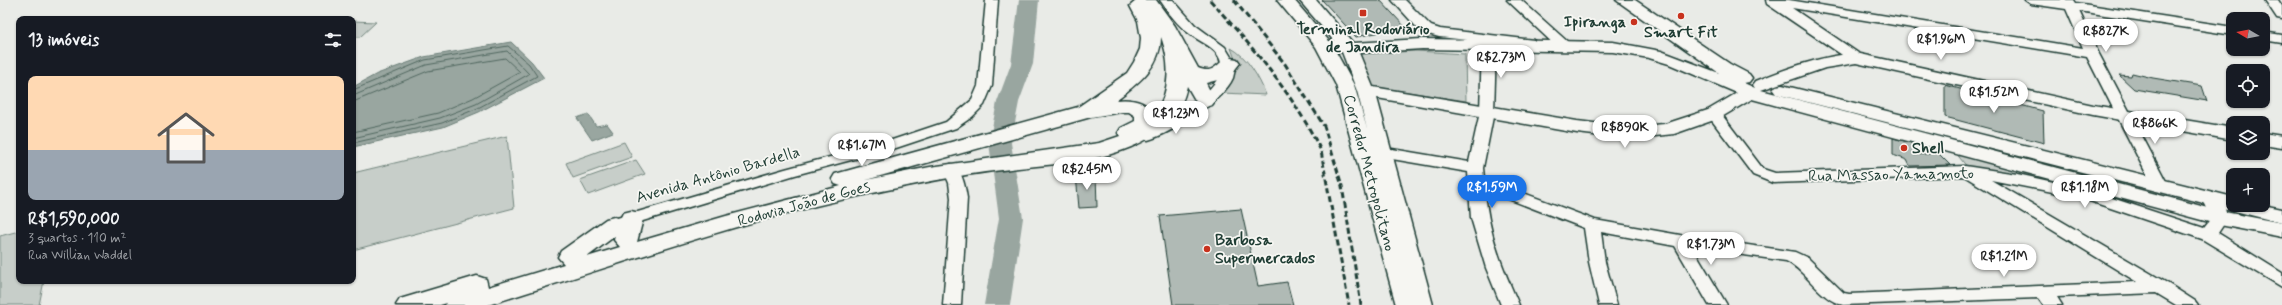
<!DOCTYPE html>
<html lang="pt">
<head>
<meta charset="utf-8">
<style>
  body { margin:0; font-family:Mynerve,sans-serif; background:#242831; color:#f1f3f6; height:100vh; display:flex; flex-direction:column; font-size:15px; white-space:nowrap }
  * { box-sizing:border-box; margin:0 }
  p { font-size:13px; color:#9ea1a6 }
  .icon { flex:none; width:22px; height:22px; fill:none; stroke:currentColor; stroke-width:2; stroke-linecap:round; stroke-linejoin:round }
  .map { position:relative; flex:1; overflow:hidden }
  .details { position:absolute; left:16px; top:16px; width:340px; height:268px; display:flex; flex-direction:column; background:#171b24; border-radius:8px; box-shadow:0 1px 3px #0004 }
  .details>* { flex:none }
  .needle { width:26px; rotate:280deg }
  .tools { position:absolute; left:2226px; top:12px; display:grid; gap:8px }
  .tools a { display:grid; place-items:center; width:44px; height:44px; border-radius:8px; background:#171b24; box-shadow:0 1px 3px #0004; font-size:20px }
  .price { position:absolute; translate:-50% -34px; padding:0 9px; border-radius:14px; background:#fff; color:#222; font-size:13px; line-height:26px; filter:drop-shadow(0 1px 2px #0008) }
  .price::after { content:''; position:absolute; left:50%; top:24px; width:12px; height:9px; margin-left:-6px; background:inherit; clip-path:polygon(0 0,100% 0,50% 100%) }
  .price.selected { background:#1a73e8; color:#fff }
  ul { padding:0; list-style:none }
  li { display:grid; align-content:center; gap:8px; height:212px; padding:0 12px }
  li+li { border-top:1px solid #363941 }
  li span { display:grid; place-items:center; height:124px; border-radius:8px; color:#555 }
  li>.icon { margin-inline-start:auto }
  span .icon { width:72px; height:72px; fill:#fffc; stroke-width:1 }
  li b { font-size:17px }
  h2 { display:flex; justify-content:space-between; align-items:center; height:48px; padding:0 12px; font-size:17px }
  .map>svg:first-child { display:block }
  .green { fill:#c7cec9; stroke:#73867e }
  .water { fill:#99a6a0; stroke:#687c75 }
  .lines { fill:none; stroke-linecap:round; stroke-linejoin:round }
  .shore { stroke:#50675f; stroke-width:1 }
  .river { fill:#99a6a0; fill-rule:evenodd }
  .building { fill:#b0bab5; stroke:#1f3d34 }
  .minor-casing { stroke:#1f3d34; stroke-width:3 }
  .major-casing { stroke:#1f3d34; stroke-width:3 }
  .highway-casing { stroke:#1f3d34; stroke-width:3 }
  .minor { fill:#f6f6f2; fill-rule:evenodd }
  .major { fill:#f6f6f2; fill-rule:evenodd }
  .highway { fill:#f6f6f2; fill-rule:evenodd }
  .rail { stroke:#1f3d34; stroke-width:3; stroke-dasharray:6 3; stroke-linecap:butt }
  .poi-dot { fill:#c8321e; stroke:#f6f6f2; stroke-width:1.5 }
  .labels { text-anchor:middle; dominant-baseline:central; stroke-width:3.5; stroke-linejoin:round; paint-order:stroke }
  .poi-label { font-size:16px; font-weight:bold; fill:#1f3d34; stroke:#f6f6f2 }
  .street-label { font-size:16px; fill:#1f3d34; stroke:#f6f6f2 }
</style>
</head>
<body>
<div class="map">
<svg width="2282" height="305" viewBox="0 0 2282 305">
  <rect width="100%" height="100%" fill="#e9ebe7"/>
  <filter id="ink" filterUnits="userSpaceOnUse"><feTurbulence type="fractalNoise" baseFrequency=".025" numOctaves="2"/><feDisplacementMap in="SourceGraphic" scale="8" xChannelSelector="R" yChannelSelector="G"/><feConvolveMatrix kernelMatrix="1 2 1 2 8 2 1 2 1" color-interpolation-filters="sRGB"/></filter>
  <g filter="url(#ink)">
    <g class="green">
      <polygon points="353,21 376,22 360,37 353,37"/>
      <path d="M 1231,48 C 1247,56 1260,79 1266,95 L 1222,93 L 1233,77 L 1237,65 Z"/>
      <polygon points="1416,51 1465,54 1466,101 1370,86 1363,72 1360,54"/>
      <polygon points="507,136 514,208 353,250 353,173"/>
      <polygon points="624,142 632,157 573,178 566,163"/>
      <polygon points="1955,152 2117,194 2148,212 1968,168"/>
      <polygon points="636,160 645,174 588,195 580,180"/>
      <polygon points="19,231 19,281 44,281 39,305 0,305 0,236"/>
    </g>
    <g class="water">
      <polygon points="511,42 532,62 544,78 479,112 443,127 353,147 353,87 377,74 424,57"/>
      <polygon points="588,114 596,126 607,124 613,132 592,140 577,118"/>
    </g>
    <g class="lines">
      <g class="shore">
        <polyline points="353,90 425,60 508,46 529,64 537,76 478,108 442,123 353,143"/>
        <polyline points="353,96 426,65 507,51 529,74 476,104 440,118 353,138"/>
        <polyline points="353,102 428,71 505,58 520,72 473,98 438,113 353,132"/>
      </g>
      <polygon class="river" points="1019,0 1039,0 1033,64 1019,102 1011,143 1023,218 1010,305 984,305 999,218 989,143 997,102 1011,64"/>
    </g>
    <g class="building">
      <polygon points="1322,0 1380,0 1405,27 1356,37"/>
      <polygon points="2132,73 2153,78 2202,86 2207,101 2134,89 2119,75 2131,76"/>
      <polygon points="1945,85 2043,111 2044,143 1945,117"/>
      <polygon points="1893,138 1915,144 1914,155 1938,153 1950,165 1910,166 1907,160 1893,155"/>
      <polygon points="1096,174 1097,207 1079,208 1076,175"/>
      <polygon points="1241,209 1258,286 1287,282 1293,305 1173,305 1160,216"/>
    </g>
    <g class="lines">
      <defs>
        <g id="minor">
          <polygon points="986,0 998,0 992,86 984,105 972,117 956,128 896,148 795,175 623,227 617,226 615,222 617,218 785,169 886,142 946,122 972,100 978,86"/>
          <path d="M 1160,0 L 1173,0 L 1195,25 L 1225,47 L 1236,65 C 1235,69 1234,74 1233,78 C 1223,101 1172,133 1148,140 L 1143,138 L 1141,135 L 1143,132 C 1164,121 1240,85 1217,54 C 1211,45 1198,41 1190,34 C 1178,26 1168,12 1160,0 Z"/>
          <path d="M 1392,0 L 1405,0 L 1431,26 L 1440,29 L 1534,40 L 1536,43 L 1529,47 L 1493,43 L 1496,46 L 1494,112 L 1483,168 L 1484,178 L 1595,220 L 1680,235 L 1795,252 L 1808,258 L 1844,293 L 1849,294 L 2137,282 L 1964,176 L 1773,183 L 1753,175 L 1707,114 L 1714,110 L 1719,111 L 1763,169 L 1775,173 L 1965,166 L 2017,174 L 2081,188 L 2204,228 L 2212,218 L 2203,200 L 2205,196 L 2217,196 L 2225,208 L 2228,218 L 2218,233 L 2282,273 L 2282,287 L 2202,239 L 2078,197 L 1991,180 L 2167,283 L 2195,301 L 2198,305 L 2176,305 L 2156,293 L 2057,297 L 2062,305 L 2043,305 L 2038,298 L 1843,305 C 1820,300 1807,271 1786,261 L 1693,248 L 1727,305 L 1709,305 L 1675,246 L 1601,232 L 1605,262 L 1617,305 L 1599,305 L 1589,262 L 1584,228 L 1485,190 C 1488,232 1502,267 1519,305 L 1501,305 L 1486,268 L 1471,218 L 1468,172 L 1392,159 L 1387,157 L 1384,154 L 1387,151 L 1392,149 L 1469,162 L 1480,112 L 1482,46 L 1487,42 L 1439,37 L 1421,32 Z"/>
          <polygon points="1507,0 1521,0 1569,43 1571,46 1569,49 1559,49"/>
          <polygon points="1766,0 1789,0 2083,48 2066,9 2031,4 2025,0 2074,0 2076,3 2233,27 2233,35 2079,11 2099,54 2169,187 2166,191 2156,191 2153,187 2087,57 1792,8 1861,55 1863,58 1861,61 1851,61 1767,4"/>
          <polygon points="2265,0 2278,0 2282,6 2282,19 2277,18"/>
          <polygon points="2263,32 2282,35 2282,43 2263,40"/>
          <path d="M 951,164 L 956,166 C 963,176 965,186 967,198 L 961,305 L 943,305 L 951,198 L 949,183 L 943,169 L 946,166 Z"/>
        </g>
        <g id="major">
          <path d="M 1277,0 L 1294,0 L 1329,41 L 1334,41 L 1299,0 L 1316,0 L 1353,43 L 1422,39 L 1613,42 L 1661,51 L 1719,73 L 1616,0 L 1635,0 L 1730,64 L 1749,74 L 1752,78 L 1749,82 L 1744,83 L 1755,88 L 1753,85 L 1756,81 C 1788,68 1821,56 1856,53 L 2093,105 L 2233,128 L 2233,140 L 2093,115 L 1856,63 L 1825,68 L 1761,90 L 2220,211 L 2282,223 L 2282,237 L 2220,225 L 1752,99 L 1720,118 L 1674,134 L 1627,139 L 1577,133 L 1377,98 L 1433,305 L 1396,305 L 1336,85 L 1316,47 ZM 1422,49 L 1613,52 L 1649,58 L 1669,64 L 1737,93 L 1708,110 L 1665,124 L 1627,127 L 1577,121 L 1373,87 L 1359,53 ZM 1336,52 L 1342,52 L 1357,91 L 1367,129 L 1354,85 Z"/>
          <polygon points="1782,85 2233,197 2233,205 2263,205 2282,209 2282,223 1776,94 1773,90 1776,86"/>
          <polygon points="2263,133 2282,136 2282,148 2263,145"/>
        </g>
        <path id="highway" d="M 1137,0 L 1156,0 L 1175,26 L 1198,68 C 1219,77 1217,54 1237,59 L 1240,63 L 1229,77 L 1206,83 L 1215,101 L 1212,105 L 1205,107 L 1198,105 L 1187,86 C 1181,117 1160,135 1131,147 C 1091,164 1045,164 1002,170 C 957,175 912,185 868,194 C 739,221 614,266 488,305 L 445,305 L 447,303 L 440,305 L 396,305 L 400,299 L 477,276 L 486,279 L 488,287 L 564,264 L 558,257 L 561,251 L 606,219 L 614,217 L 620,219 L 623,213 L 631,211 L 639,213 L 643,219 L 637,242 L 726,216 L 841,186 L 835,184 L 832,179 L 835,174 L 1078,107 L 1127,73 L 1134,62 L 1140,49 L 1141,38 L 1138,21 L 1130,6 ZM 1161,37 C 1170,61 1171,90 1156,112 L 1154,113 C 1145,101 1131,98 1116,100 C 1137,84 1161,67 1161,37 ZM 1122,112 L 1129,112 L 1135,116 L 1135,121 L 1121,128 L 1118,133 L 1120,136 L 1099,143 L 930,167 L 866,180 L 1091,117 ZM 615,236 L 614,240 L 620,247 L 587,257 Z"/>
      </defs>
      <use href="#minor" class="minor-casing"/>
      <use href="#major" class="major-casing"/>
      <use href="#highway" class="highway-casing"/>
      <use href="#minor" class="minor"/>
      <use href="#major" class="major"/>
      <use href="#highway" class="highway"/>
      <g class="rail">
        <path d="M 1210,0 C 1252,47 1293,93 1321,151 L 1349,305"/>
        <polyline points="1234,0 1285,64 1324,126 1342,186 1361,305"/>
      </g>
    </g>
  </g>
  <g class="poi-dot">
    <rect x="1359" y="9" width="8" height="8" rx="2"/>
    <circle cx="1681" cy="16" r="4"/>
    <circle cx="1634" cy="22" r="4"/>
    <circle cx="1904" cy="148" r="4"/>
    <circle cx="1207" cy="249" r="4"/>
  </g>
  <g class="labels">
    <g class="poi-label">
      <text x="1626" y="22" text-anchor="end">Ipiranga</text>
      <text x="1363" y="29">Terminal Rodoviário<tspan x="1363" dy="18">de Jandira</tspan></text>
      <text x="1681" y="32">Smart Fit</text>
      <text x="1912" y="148" text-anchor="start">Shell</text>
      <text x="1215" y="240" text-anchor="start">Barbosa<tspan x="1215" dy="18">Supermercados</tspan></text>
    </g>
    <g class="street-label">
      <text transform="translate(1369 173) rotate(75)">Corredor Metropolitano</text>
      <text transform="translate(718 175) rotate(-16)">Avenida Antônio Bardella</text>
      <text transform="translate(1891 175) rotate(-1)">Rua Massao Yamamoto</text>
      <text transform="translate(804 204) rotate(-15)">Rodovia João de Goes</text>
    </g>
  </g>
</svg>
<div class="tools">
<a><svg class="needle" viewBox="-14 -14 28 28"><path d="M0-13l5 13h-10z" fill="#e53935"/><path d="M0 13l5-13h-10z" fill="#9ea1a6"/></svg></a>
<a><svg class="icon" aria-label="locate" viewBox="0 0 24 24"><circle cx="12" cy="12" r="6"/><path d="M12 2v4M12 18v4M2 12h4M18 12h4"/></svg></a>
<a><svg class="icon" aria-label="layers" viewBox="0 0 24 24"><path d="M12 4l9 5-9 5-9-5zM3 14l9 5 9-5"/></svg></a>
<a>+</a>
</div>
<b class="price" style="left:2106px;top:53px">R$827K</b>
<b class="price" style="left:1941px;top:61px">R$1.96M</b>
<b class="price" style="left:1501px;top:79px">R$2.73M</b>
<b class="price" style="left:1994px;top:114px">R$1.52M</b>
<b class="price" style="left:1176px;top:135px">R$1.23M</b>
<b class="price" style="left:2155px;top:145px">R$866K</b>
<b class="price" style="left:1625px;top:149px">R$890K</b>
<b class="price" style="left:862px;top:167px">R$1.67M</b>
<b class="price" style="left:1087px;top:191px">R$2.45M</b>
<b class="price selected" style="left:1492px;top:209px">R$1.59M</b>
<b class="price" style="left:2085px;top:209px">R$1.18M</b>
<b class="price" style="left:1711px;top:266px">R$1.73M</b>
<b class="price" style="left:2004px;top:278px">R$1.21M</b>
<section class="details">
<h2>13 imóveis<svg class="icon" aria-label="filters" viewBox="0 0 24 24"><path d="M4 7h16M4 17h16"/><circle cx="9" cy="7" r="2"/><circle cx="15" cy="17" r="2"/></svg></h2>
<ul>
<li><span style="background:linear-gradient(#ffd9b3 60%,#9aa5b1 0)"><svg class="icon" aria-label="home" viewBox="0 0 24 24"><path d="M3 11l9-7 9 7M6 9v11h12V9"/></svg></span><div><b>R$1,590,000</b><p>3 quartos · 110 m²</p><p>Rua Willian Waddel</p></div></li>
</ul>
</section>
</div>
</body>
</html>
